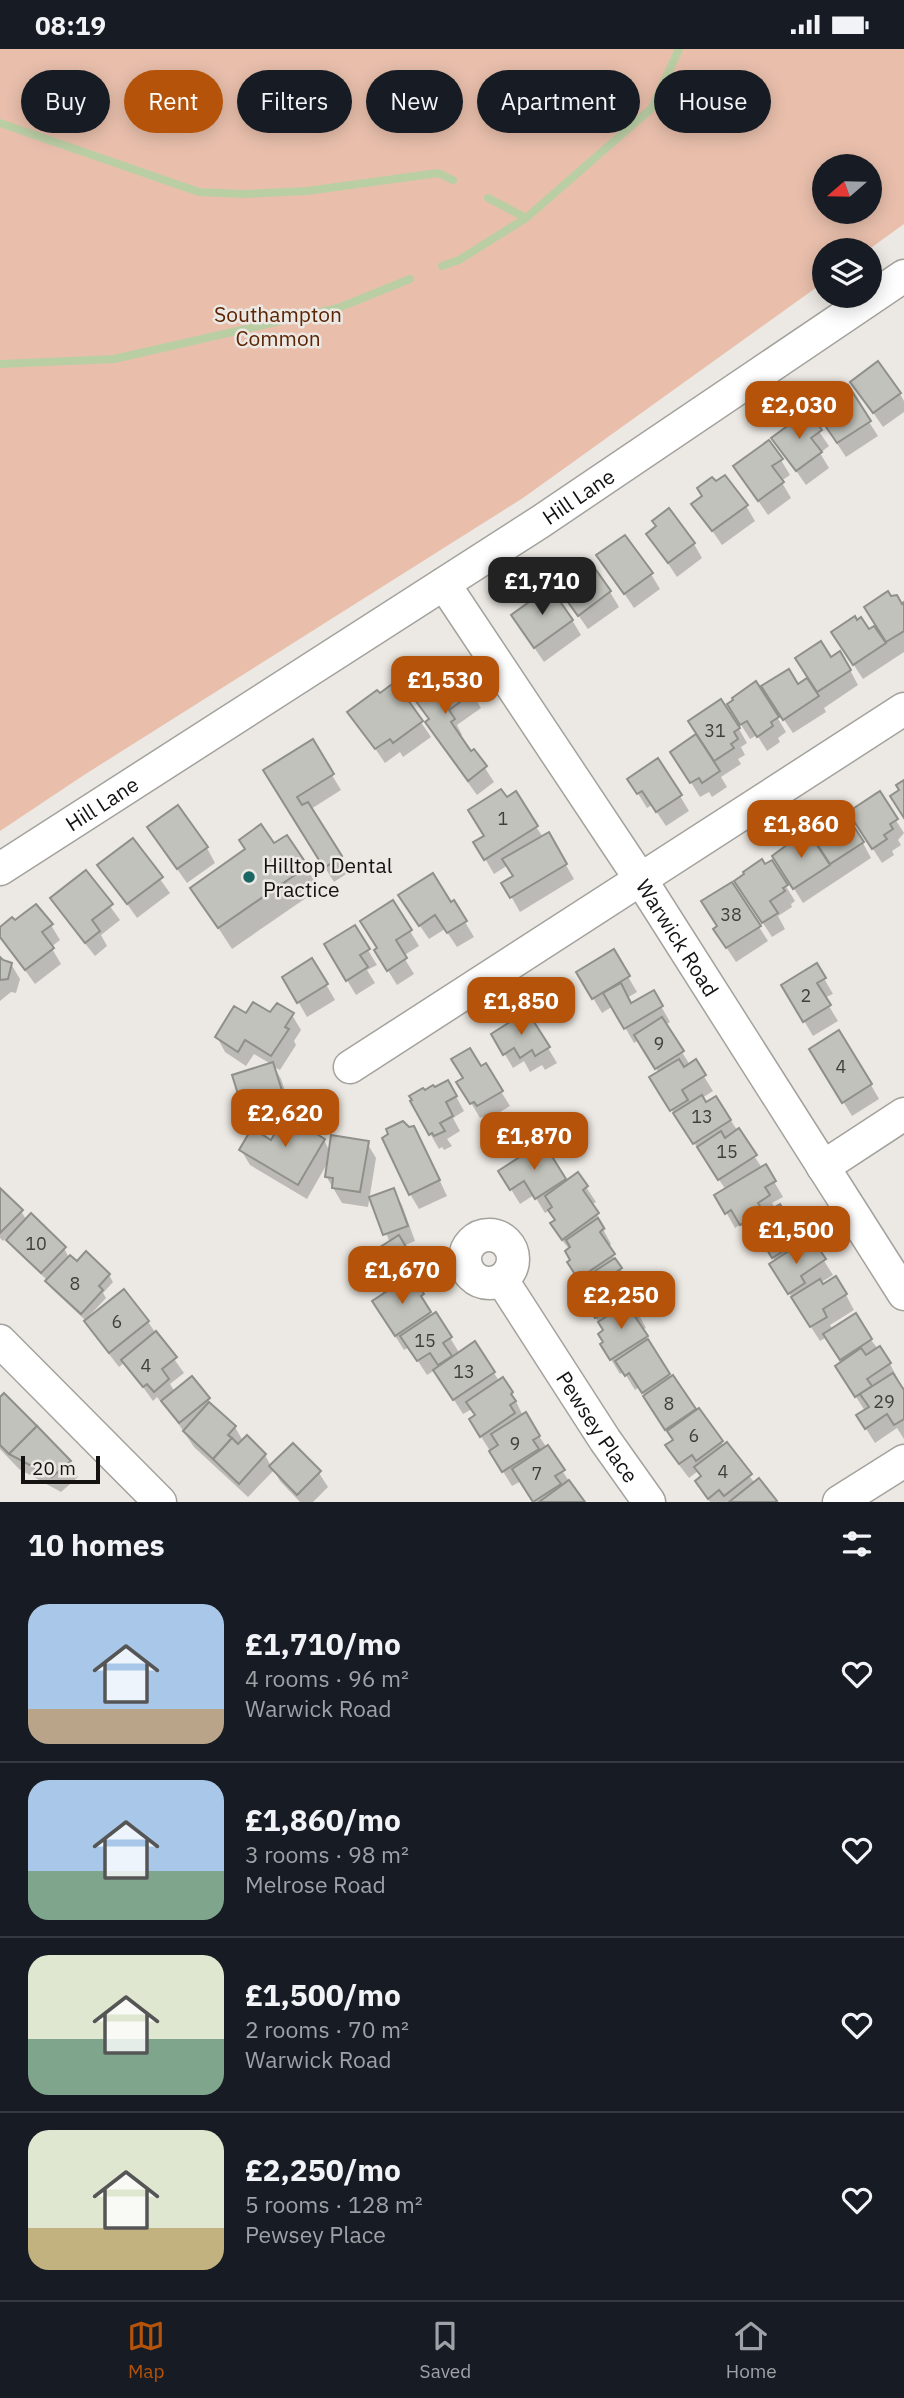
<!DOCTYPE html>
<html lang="en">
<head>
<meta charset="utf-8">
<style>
  body { margin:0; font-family:"IBM Plex Sans",sans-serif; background:#242831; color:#f1f3f6; height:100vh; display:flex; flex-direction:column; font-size:26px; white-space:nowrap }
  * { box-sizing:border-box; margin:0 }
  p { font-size:23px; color:#9ea1a6 }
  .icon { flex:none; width:38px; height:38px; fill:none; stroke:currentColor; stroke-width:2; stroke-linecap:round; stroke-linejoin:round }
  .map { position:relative; height:1453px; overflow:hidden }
  .side { display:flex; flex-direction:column; background:#171b24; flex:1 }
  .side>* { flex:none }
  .guide { position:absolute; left:21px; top:21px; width:863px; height:63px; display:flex; gap:14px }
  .needle { width:46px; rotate:250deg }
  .fabs { position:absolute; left:812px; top:105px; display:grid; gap:14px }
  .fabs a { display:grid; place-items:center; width:70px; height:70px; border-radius:50%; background:#171b24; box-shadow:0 4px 18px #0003; font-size:35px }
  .scale { position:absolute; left:21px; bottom:18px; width:79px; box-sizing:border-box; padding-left:7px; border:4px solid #141312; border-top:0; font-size:19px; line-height:24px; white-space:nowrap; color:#141312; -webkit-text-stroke:5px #ece9e4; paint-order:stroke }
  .price { position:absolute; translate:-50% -60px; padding:0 16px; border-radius:14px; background:#b45309; color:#fff; font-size:23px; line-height:46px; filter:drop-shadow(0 2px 4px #0008) }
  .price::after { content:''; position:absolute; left:50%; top:42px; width:21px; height:16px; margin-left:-10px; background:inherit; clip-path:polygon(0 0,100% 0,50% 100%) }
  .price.current { background:#222; color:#fff }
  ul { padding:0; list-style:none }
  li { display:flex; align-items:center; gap:21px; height:175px; padding:0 28px }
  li+li { border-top:2px solid #363941 }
  li span { display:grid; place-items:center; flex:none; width:196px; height:140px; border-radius:21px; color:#555 }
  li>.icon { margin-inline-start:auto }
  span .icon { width:84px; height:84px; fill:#fffc; stroke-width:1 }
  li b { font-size:30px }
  h2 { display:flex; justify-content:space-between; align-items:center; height:84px; padding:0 28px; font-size:30px }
  .tag { padding:0 24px; border-radius:32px; background:#171b24; box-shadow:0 4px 18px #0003; font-size:24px; line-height:63px }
  .tag.current { background:#b45309; color:#fff }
  .status { display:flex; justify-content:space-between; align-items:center; height:49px; padding:0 35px; background:#171b24; direction:ltr }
  .status svg { height:19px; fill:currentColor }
  .tabs { display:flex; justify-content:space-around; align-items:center; height:98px; border-top:2px solid #363941; background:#171b24; font-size:19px; color:#9ea1a6 }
  .tabs a { display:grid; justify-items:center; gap:4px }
  .tabs .current { color:#b45309 }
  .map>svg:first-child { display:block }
  .green { fill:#e9bfac; fill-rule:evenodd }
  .shadow { fill:#0003 }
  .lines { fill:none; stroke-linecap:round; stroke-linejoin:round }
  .stream { stroke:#bacea4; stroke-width:8 }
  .building { fill:#c2c2bc; stroke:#90908b; stroke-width:2 }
  .minor-casing { stroke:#a4a29d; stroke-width:35 }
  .minor { stroke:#fff; stroke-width:32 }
  .poi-dot { fill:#1b6764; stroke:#ece9e4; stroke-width:2.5 }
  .labels { text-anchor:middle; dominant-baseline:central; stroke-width:5; stroke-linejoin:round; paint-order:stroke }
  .number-label { font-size:18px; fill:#403f3c }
  .park-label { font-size:21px; fill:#5d2504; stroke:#ece9e4 }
  .street-label { font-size:21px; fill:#141312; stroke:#ece9e4 }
  .poi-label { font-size:21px; fill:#141312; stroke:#ece9e4; text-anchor:start }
</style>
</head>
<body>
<div class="status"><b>08:19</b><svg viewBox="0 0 49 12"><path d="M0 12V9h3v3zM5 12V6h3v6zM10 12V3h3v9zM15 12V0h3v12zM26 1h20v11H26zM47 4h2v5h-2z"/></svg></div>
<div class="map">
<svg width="904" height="1453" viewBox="0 0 904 1453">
  <rect width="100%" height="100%" fill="#ece9e4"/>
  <path class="green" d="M 0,0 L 904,0 L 904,175 L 868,201 L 824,201 L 824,233 L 523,449 L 84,726 L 0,782 ZM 824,117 L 870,117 L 870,163 L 824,163 Z"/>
  <g class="shadow">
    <polygon points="852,333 900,345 904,352 904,363 883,378"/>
    <polygon points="807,365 829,397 820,404 829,419 806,436 773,389"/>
    <polygon points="869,373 878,387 846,408 824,375"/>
    <polygon points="781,411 790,426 781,432 791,449 768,466 735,418"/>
    <polygon points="715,435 746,457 755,472 722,496 694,455"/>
    <polygon points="649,486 694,495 702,509 677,528"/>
    <polygon points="599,507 651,525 660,540 634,559"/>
    <polygon points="557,536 610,543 619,558 588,580"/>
    <polygon points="904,555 904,603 863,630 842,598 877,577"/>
    <polygon points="513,567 572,571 581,586 544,613"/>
    <polygon points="830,611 850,621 858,636 824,659 826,663 793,684 772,653 809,630"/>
    <polygon points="395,635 431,688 403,708 400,703 385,714 350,663"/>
    <polygon points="436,639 472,644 481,659 457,676 462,686 459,688 471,705 474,702 494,733 477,746 436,689 428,674 430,672 412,647"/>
    <polygon points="777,668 786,683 778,689 780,693 767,702 757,686 750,690 738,671"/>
    <polygon points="739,680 747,694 741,698 745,706 738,710 741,715 721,728 727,738 712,748 709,743 700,748 672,703 698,686"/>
    <polygon points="312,693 341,741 311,760 349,823 334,833 274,737"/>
    <polygon points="658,711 689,762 666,777 652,756 647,759 629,730"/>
    <polygon points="879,745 904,784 898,791 901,796 892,802 894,806 882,814 859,778"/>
    <polygon points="536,778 543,788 548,785 574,830 520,863 504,835 515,828 508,816 494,825 476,794"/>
    <polygon points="826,788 863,794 871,809 803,854 783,822"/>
    <polygon points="132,791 170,844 137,869 100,816"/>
    <polygon points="158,793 207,799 215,814 187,834"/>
    <polygon points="771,813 795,852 791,855 792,858 778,867 785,880 772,888 745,847 765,817"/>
    <polygon points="306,818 319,840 232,900 192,839"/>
    <polygon points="85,823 120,871 101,886 107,897 95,907 61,864 52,849"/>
    <polygon points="453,853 474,888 457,898 445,880 429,890 409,861"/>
    <polygon points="15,874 51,876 60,891 51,898 61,915 35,935 0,887 0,880"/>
    <polygon points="354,878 377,916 367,921 375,934 356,946 326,896"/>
    <polygon points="759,878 768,892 736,913 724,895"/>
    <polygon points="410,882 419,897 403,907 414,925 397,936 376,902"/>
    <polygon points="613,902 637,943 627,949 631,956 653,943 670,973 665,976 690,1016 695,1013 713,1042 702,1049 706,1056 716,1049 762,1119 765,1117 783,1148 772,1154 776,1160 790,1176 798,1171 833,1226 820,1234 822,1238 836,1229 846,1246 854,1261 830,1276 833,1281 871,1291 890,1315 898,1330 896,1332 904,1344 904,1390 897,1379 875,1394 858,1367 865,1362 846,1332 843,1314 827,1288 820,1292 780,1230 775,1212 759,1185 750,1190 741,1175 735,1179 717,1147 726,1141 660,1044 659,1024 639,991 634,994 613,957 602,964 578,924"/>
    <polygon points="0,911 11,915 20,930 16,944 11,943 0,952"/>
    <polygon points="312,911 335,951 307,968 284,928"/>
    <polygon points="816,916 833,945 824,949 838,972 813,987 783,936"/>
    <polygon points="292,966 301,981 294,992 296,996 280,1021 274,1018 281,1030 292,1063 253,1075 244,1060 271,1015 254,1005 246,1017 225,1003 217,988 247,967"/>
    <polygon points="493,985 548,999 557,1014 545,1021 542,1016 530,1023 524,1012 513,1019"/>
    <polygon points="820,1015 871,1036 879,1050 852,1067"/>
    <polygon points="485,1017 510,1057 487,1071 485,1067 480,1069 459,1033"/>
    <polygon points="448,1033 464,1062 453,1069 460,1082 447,1090 452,1097 444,1101 442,1098 439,1100 412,1053 424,1043 435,1041"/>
    <polygon points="324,1091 330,1103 367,1094 376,1109 368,1158 342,1154 326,1127 328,1113 307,1150 250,1116 241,1101 271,1093"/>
    <polygon points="422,1094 447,1147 419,1160 410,1145"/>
    <polygon points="543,1096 567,1134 578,1126 596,1153 591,1156 606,1180 604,1182 611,1195 608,1198 629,1235 624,1238 646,1279 642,1281 671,1330 673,1329 696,1363 699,1361 724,1397 755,1434 758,1432 775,1453 710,1453 697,1432 702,1429 698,1422 689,1429 676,1412 668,1397 674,1393 639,1338 635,1341 624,1323 620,1325 602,1296 605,1294 605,1283 595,1268 586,1241 578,1228 570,1201 561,1190 556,1172 550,1161 545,1164 534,1146 520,1155 509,1137"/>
    <polygon points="393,1141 402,1156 415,1192 403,1197 416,1219 407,1225 431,1261 429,1263 432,1268 436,1266 460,1305 494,1324 499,1332 512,1344 523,1367 525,1366 583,1453 534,1453 521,1432 512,1437 480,1386 476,1368 472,1360 463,1365 435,1321 427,1326 409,1298 404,1301 383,1268 386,1244 365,1209 390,1194 372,1149"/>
    <polygon points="0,1142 21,1162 27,1172 64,1199 68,1207 77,1215 109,1226 113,1233 103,1244 106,1249 90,1266 92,1268 148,1273 184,1324 170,1335 175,1343 192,1329 215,1360 235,1378 243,1392 265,1406 271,1417 293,1396 319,1424 328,1438 313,1453 300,1453 280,1432 274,1421 248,1448 194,1398 165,1355 164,1357 157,1348 153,1352 125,1313 119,1318 95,1287 86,1272 51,1239 48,1232 12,1198 7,1188 3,1192 0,1189"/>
    <polygon points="0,1350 69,1413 78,1428 61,1443 19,1420 0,1400"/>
  </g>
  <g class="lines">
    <g class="stream">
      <polyline points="0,74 199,143 244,145 307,142 438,124 453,131"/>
      <polyline points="488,149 526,169 652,59 679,0"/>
      <polyline points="442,217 459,211 526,169"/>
      <polyline points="0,315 114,310 338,259 410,230"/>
    </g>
  </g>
  <g class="building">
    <polygon points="878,312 901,344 873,364 850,333"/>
    <polygon points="848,336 871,372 837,394 813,359"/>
    <polygon points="808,362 822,381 811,389 822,403 796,422 771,389"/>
    <polygon points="769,391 783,410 772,417 784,433 758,452 733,417"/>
    <polygon points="725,426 748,456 712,482 691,455 702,447 697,439 712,428 716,432"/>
    <polygon points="669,459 695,494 668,514 646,485 656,477 652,472"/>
    <polygon points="625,486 653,524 624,545 596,506"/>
    <polygon points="589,511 611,542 578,567 555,535"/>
    <polygon points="550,538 573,571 534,599 511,566"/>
    <polygon points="888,542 891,547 897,546 902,555 904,553 904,582 886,593 864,558"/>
    <polygon points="855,567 857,571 861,568 869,580 874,577 886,594 853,616 831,583"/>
    <polygon points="821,592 831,608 840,602 851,621 817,643 795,609"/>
    <polygon points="422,617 436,637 458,621 474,643 449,661 455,670 451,673 471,702 474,700 487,717 468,732 425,673 429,670 401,632"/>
    <polygon points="789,620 798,635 807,629 819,647 783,671 761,637"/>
    <polygon points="756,632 779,668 771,673 773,677 757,688 747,672 740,676 727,655 733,651 732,649"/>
    <polygon points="395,633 423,672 393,694 390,690 375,700 347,663 377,641 380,644"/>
    <polygon points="721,650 740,679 734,683 738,690 731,695 734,699 714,712 688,672"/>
    <polygon points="696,685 720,722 702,734 699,729 690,734 670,703"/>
    <polygon points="313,690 334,725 297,748 302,756 308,753 342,807 324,819 263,721"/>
    <polygon points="658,709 682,746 656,763 642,742 637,745 627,730"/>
    <polygon points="904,731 904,769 890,747 899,741 896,736"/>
    <polygon points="501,740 507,748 516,742 538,777 484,811 473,793 484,787 468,761"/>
    <polygon points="880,742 898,770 890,775 893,780 884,786 887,790 872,800 848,763"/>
    <polygon points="178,756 208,798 177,820 147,778"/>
    <polygon points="843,761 864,793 830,815 815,792 824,787 818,778"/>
    <polygon points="261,775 274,794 287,786 308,817 218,879 190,839 245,800 239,791"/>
    <polygon points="807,781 830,816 793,840 772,807"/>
    <polygon points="549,783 567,815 510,849 501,834 513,827 502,810"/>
    <polygon points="133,789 163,828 127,855 97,816"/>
    <polygon points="762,810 765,815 772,811 788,836 783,839 785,842 770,852 778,864 762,874 734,832 744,825 743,823"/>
    <polygon points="86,821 113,855 92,871 100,882 85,894 50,849"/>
    <polygon points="433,824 451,853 454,851 467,872 447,884 435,866 419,877 398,846"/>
    <polygon points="732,833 761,877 726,899 713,880 717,877 701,852"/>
    <polygon points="393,851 412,881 396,891 407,909 387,922 374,901 377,899 360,872"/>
    <polygon points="36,855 53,875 42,883 54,899 25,921 0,888 0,878 12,868 15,871"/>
    <polygon points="355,876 370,900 360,906 368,918 346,932 324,895"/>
    <polygon points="614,900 630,927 592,950 576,923"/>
    <polygon points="0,908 3,911 12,914 8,930 0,931"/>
    <polygon points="312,909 328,935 297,954 282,928"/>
    <polygon points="817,914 826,929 817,934 831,956 803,973 781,936"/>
    <polygon points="621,934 631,954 654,941 663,957 624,980 603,944"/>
    <polygon points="253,953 270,963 277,954 294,964 285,978 289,980 271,1007 245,991 238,1003 215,988 234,957 246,964"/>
    <polygon points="527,962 550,998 535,1007 532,1001 520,1009 514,999 503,1006 491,985"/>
    <polygon points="662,968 684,1002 655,1020 634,986"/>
    <polygon points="839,981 872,1035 842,1054 809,1000"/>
    <polygon points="470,999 481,1017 486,1014 503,1042 477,1057 474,1053 470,1055 456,1033 463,1029 451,1010"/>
    <polygon points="679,1010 684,1018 696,1010 706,1026 682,1041 688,1051 670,1062 649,1028"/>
    <polygon points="273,1013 284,1048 243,1061 232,1026"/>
    <polygon points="448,1031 457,1047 446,1053 453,1067 440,1074 445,1082 434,1087 432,1084 429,1086 410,1052 412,1051 409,1047 423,1039 425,1041 433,1036 435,1038"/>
    <polygon points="702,1046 706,1053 716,1047 731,1071 693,1095 673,1064"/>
    <polygon points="285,1066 325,1090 298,1136 239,1101 252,1079 271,1091"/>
    <polygon points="403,1072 409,1078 414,1077 440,1131 409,1146 382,1089 388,1085 386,1080"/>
    <polygon points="739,1079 757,1106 718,1131 697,1098 721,1082 725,1089"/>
    <polygon points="331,1086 369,1092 360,1143 332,1139 333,1129 325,1128"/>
    <polygon points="543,1093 566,1130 535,1150 524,1132 510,1141 498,1122"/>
    <polygon points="766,1115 776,1132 765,1138 770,1146 758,1154 763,1162 740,1176 731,1161 725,1165 714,1146"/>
    <polygon points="578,1123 588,1137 583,1141 599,1164 562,1191 550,1174 555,1171 548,1161 552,1158 545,1147"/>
    <polygon points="0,1139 23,1161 0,1184"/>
    <polygon points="394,1139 408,1177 383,1186 369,1148"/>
    <polygon points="780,1155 791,1173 798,1169 809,1186 772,1209 750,1173"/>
    <polygon points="31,1164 66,1198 41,1224 6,1191"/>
    <polygon points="598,1169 604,1179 600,1183 615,1205 578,1230 567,1213 570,1211 565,1202 570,1198 566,1191"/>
    <polygon points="399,1186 409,1203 399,1210 409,1227 384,1243 363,1209"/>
    <polygon points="815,1194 826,1210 801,1227 805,1234 788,1245 769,1215 798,1196 802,1202"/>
    <polygon points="86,1202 110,1225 99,1237 103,1241 81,1265 45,1232 70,1206 77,1212"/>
    <polygon points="615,1209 622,1219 616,1223 631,1246 595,1269 584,1252 587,1251 581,1242 586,1239 581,1231"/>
    <polygon points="412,1226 424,1245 421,1247 431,1263 395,1287 372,1252"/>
    <polygon points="836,1227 847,1245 823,1260 827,1268 810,1278 791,1248 820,1230 823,1235"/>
    <polygon points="124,1240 149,1272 109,1304 84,1272"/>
    <polygon points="632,1251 639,1263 634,1266 648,1287 610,1311 600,1295 603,1293 598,1285 603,1281 598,1273"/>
    <polygon points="436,1263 452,1288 443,1294 452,1307 438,1316 430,1304 417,1312 400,1287"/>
    <polygon points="856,1264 872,1290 840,1311 823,1285"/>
    <polygon points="156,1282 177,1308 162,1320 169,1330 154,1343 147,1335 143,1338 121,1311"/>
    <polygon points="648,1290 670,1325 642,1344 629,1324 625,1327 615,1312"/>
    <polygon points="475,1292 495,1323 453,1351 433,1321"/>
    <polygon points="880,1297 891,1314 867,1330 872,1337 855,1348 835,1317 861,1299 866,1306"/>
    <polygon points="893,1324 904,1341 904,1370 894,1376 887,1365 865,1380 856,1366 869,1358 860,1345"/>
    <polygon points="673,1326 696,1360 665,1381 643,1347"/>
    <polygon points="192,1327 210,1349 179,1374 161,1352"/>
    <polygon points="503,1328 513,1343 511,1345 516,1352 510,1356 515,1364 480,1388 469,1370 475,1366 466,1353"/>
    <polygon points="4,1344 37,1377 9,1405 0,1396 0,1348"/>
    <polygon points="209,1353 236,1377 228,1386 232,1389 213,1410 183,1382"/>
    <polygon points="699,1359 723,1392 696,1412 692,1406 679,1415 665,1396 673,1391 667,1382"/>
    <polygon points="526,1363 540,1387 533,1391 539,1400 502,1423 489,1402 498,1396 491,1385"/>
    <polygon points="37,1377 71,1412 52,1428 9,1405"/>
    <polygon points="247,1386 266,1405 239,1435 213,1410 232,1389 238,1395"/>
    <polygon points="727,1393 752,1425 724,1447 719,1441 708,1450 695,1432 701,1427 694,1418"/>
    <polygon points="293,1394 321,1422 297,1446 269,1417"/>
    <polygon points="548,1396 565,1421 555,1427 561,1435 533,1453 512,1420"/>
    <polygon points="759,1429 777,1452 775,1453 729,1453"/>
    <polygon points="569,1431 585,1453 539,1453"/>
  </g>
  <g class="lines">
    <defs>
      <g id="minor">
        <path id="s1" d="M 444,535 L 641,831 L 904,1245"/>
        <path id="s2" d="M 0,820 L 540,473 L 904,227"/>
        <polyline points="350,1018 904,660"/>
        <polyline points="823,1118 904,1065"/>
        <circle cx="489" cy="1210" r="24"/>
        <path id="s3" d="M 502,1231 L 605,1391 L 649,1453"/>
        <polyline points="0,1292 160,1453"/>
        <polyline points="839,1453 904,1412"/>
      </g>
    </defs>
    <use href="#minor" class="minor-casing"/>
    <use href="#minor" class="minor"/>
  </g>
  <circle class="poi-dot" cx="249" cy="828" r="7"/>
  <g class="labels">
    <g class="number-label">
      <text x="715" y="681">31</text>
      <text x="503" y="769">1</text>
      <text x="731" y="865">38</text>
      <text x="806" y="946">2</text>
      <text x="659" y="994">9</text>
      <text x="841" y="1017">4</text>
      <text x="702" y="1067">13</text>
      <text x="727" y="1102">15</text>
      <text x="36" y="1194">10</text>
      <text x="75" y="1234">8</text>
      <text x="117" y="1272">6</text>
      <text x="425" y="1291">15</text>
      <text x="146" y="1316">4</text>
      <text x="464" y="1322">13</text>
      <text x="884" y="1352">29</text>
      <text x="669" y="1354">8</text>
      <text x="694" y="1386">6</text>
      <text x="515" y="1394">9</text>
      <text x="723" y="1422">4</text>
      <text x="537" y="1424">7</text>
    </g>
    <g class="park-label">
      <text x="278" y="265">Southampton<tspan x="278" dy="24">Common</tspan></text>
    </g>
    <g class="street-label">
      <text stroke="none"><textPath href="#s2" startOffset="688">Hill Lane</textPath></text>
      <text stroke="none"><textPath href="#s2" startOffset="121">Hill Lane</textPath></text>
      <text stroke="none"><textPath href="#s1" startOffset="424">Warwick Road</textPath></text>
      <text stroke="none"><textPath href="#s3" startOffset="175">Pewsey Place</textPath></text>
    </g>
    <g class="poi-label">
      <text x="263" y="816">Hilltop Dental<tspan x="263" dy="24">Practice</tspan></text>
    </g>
  </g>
</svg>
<div class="fabs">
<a><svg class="needle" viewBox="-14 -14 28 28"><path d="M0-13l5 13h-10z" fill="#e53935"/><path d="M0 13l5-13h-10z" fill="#9ea1a6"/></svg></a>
<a><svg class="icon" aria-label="layers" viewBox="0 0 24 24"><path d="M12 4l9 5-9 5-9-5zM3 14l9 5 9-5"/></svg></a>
</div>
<div class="scale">20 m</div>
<b class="price" style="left:799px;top:392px">£2,030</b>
<b class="price current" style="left:542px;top:568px">£1,710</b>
<b class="price" style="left:445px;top:667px">£1,530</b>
<b class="price" style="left:801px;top:811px">£1,860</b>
<b class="price" style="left:521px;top:988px">£1,850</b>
<b class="price" style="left:285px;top:1100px">£2,620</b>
<b class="price" style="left:534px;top:1123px">£1,870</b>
<b class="price" style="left:796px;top:1217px">£1,500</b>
<b class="price" style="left:402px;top:1257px">£1,670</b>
<b class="price" style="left:621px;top:1282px">£2,250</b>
<div class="guide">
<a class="tag">Buy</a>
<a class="tag current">Rent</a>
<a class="tag">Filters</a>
<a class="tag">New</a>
<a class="tag">Apartment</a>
<a class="tag">House</a>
</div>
</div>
<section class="side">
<h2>10 homes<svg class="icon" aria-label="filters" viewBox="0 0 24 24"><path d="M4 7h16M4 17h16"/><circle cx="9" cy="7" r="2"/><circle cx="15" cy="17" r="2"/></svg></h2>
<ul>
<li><span style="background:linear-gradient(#a9c7e8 75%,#b9a48a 0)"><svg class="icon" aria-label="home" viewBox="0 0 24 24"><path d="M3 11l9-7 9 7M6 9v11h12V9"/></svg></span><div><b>£1,710/mo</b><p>4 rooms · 96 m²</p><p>Warwick Road</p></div><svg class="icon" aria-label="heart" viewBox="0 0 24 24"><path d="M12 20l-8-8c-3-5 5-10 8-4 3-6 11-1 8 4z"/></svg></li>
<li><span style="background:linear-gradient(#a9c7e8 65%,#7fa58c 0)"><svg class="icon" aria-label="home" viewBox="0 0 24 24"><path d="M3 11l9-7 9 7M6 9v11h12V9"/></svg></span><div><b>£1,860/mo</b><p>3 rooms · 98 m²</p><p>Melrose Road</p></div><svg class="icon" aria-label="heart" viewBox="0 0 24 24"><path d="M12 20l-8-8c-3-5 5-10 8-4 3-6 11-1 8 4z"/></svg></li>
<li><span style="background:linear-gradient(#dfe7d0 60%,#7fa58c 0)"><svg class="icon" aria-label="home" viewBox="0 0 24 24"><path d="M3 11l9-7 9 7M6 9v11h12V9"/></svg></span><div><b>£1,500/mo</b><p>2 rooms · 70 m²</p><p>Warwick Road</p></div><svg class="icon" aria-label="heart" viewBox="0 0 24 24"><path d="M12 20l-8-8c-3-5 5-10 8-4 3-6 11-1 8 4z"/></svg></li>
<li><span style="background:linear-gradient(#dfe7d0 70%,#c2b280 0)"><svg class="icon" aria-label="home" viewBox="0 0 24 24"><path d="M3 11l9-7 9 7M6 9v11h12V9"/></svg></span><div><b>£2,250/mo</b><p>5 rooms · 128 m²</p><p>Pewsey Place</p></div><svg class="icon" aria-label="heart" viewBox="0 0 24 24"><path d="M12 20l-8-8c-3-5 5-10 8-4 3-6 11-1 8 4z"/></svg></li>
</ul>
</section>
<nav class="tabs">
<a class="current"><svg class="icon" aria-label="map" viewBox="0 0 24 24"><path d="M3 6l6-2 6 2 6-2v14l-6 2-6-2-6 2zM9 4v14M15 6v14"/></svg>Map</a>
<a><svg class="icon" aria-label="saved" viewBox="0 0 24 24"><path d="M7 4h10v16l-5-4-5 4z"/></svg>Saved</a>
<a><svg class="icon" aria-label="home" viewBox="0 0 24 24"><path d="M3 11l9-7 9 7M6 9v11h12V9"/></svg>Home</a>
</nav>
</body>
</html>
